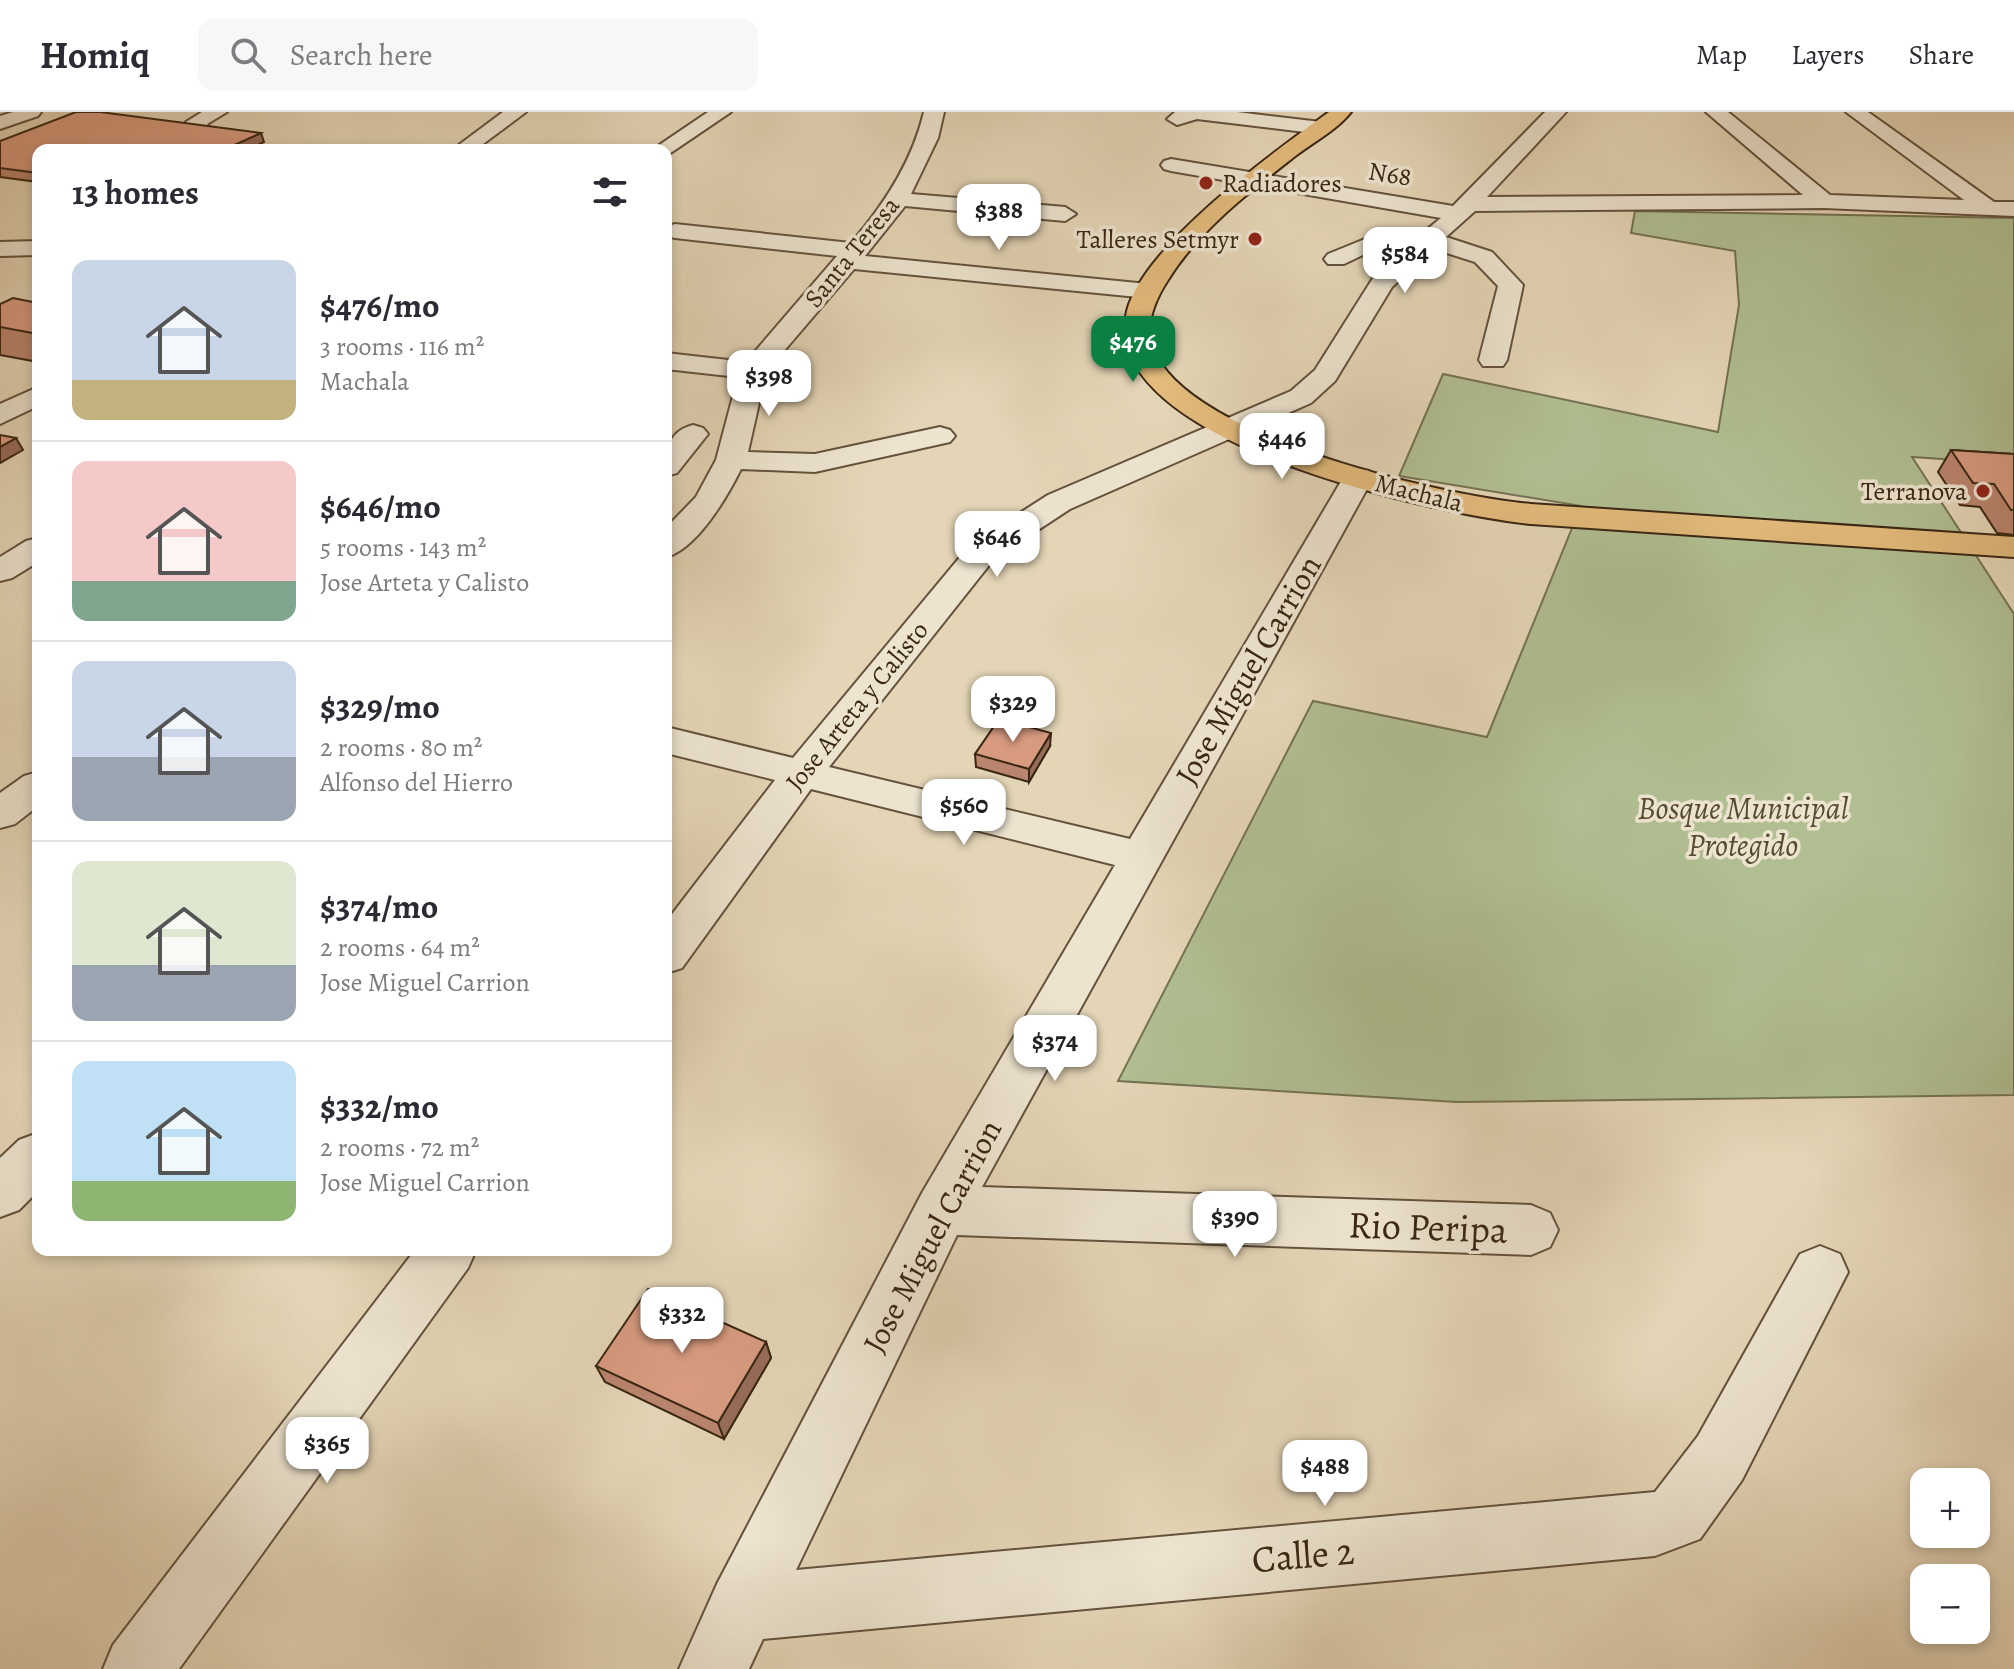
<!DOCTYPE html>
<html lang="en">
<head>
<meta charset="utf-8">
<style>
  body { margin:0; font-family:Alegreya,serif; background:#f7f7f7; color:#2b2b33; height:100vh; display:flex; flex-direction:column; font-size:30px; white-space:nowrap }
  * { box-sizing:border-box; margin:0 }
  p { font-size:26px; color:#7c7c81 }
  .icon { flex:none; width:44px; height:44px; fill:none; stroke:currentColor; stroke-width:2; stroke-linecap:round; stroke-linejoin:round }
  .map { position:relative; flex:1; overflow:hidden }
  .side { position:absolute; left:32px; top:32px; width:640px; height:1112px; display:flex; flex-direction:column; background:#fff; border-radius:16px; box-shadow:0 4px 12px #0003 }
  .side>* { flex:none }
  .controls { position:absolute; left:1910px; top:1356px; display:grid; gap:16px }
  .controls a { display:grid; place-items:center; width:80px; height:80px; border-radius:16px; background:#fff; box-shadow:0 4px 12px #0003; font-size:40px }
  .price { position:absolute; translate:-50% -68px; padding:0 18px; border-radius:16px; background:#fff; color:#222; font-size:26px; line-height:52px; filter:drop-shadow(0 2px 4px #0008) }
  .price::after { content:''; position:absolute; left:50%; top:48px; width:24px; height:18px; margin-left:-12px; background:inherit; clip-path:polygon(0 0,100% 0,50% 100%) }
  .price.selected { background:#0b8043; color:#fff }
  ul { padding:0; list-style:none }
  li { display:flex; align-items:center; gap:24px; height:200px; padding:0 40px }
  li+li { border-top:2px solid #e1e1e2 }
  li span { display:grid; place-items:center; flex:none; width:224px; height:160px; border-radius:16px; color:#555 }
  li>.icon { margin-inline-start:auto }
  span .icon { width:96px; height:96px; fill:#fffc; stroke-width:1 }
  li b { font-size:34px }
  h2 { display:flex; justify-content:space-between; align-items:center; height:96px; padding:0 40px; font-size:34px }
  header { display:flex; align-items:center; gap:48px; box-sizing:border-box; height:112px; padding:0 40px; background:#fff; border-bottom:2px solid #e1e1e2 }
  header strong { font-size:38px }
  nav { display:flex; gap:44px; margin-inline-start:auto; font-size:28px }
  .search { width:560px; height:72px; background:#f7f7f7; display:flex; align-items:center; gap:20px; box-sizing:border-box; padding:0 28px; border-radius:16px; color:#7c7c81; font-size:30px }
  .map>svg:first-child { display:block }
  .green { fill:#b0be91; stroke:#747252; stroke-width:2 }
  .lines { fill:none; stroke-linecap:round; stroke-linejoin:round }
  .minor-casing { stroke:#64523c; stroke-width:4 }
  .major-casing { stroke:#392613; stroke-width:4 }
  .minor { fill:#ede4d0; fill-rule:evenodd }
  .major { fill:#e2ba7b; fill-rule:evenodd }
  .wall { fill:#ba856e; stroke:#392613; stroke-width:2 }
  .shaded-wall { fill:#976c5a; stroke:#392613; stroke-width:2 }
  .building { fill:#d89b80; stroke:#392613; stroke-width:2 }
  .poi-dot { fill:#8f2418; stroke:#ede4d0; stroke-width:3 }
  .labels { text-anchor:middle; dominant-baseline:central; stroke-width:7; stroke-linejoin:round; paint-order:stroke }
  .far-street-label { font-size:26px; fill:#392613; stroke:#ede4d0 }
  .far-poi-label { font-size:26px; fill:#392613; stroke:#ede4d0; text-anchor:end }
  .street-label { font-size:32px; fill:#392613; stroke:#ede4d0 }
  .park-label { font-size:32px; font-style:italic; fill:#574c32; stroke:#ede4d0 }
  .near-street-label { font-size:38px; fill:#392613; stroke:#ede4d0 }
</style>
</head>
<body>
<header>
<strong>Homiq</strong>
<div class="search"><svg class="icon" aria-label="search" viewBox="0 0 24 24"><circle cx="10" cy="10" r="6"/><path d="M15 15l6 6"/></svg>Search here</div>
<nav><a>Map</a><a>Layers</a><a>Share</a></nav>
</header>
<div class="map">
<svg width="2014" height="1557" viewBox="0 0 2014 1557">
  <rect width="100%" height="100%" fill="#e4d5b6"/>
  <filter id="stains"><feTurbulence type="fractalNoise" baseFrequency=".0025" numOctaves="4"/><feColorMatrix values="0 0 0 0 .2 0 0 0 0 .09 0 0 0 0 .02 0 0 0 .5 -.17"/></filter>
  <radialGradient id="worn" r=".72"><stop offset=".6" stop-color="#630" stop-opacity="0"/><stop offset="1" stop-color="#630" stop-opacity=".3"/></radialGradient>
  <polygon class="green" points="1635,99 2014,106 2014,352 1912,345 2014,502 2014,983 1457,990 1118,969 1313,589 1487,625 1581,394 1399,364 1443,262 1718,320 1739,193 1735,139 1631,121"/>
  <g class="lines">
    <defs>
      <g id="minor">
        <polygon points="13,0 41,0 38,4 0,17 0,4"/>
        <polygon points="202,0 227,0 207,12 210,16 207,20 193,20 186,10"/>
        <polygon points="503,0 526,0 475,38 452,38"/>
        <polygon points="708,0 731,0 669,42 666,43 666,38 652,38"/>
        <path d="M 924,0 L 944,0 L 938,26 L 911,82 L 1065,95 L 1076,102 L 1065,109 L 905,94 L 865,144 L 1148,172 L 1157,174 L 1160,179 L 1157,184 L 1148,186 L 854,157 L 766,260 L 748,340 L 815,342 L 940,315 L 950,318 L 955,324 L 950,330 L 815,360 L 741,357 C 727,385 697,437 666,445 L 666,416 L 696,385 L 716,348 L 738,265 L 666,257 L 666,241 L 746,250 L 837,144 L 675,126 L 667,124 L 666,115 L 675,112 L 851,131 C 884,93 912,50 924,0 Z"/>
        <polygon points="1175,0 1237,0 1321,10 1331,16 1321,22 1197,7 1177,13 1167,7"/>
        <polygon points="1545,0 1566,0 1487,85 1803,83 1706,0 1728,0 1830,83 1964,88 1846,0 1868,0 1994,90 2014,90 2014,104 1824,96 1475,99 1446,125 1492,140 1523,173 1507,248 1503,254 1483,254 1479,248 1498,174 1475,150 1434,137 1392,175 1335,269 1311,291 1070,397 994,447 829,655 1130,727 1343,366 1347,359 1358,357 1369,359 1373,366 982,1075 1531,1093 1550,1101 1558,1118 1550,1135 1531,1143 957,1123 796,1458 1655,1380 1698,1324 1800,1142 1820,1134 1840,1142 1848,1160 1742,1368 1700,1427 1655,1444 763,1527 749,1557 679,1557 717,1472 922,1081 1115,753 811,677 682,856 666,861 666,810 775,668 666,641 666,615 793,646 970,433 1048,383 1291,279 1315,258 1373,166 1402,140 1367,141 1344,152 1328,152 1324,147 1328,142 1365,127 1415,127 1441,106 1171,59 1164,57 1161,53 1164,49 1171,47 1453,94"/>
        <polygon points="38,129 38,143 0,144 0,130"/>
        <polygon points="38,275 38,294 0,312 0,292"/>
        <path d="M 693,313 L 703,316 L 708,322 L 677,361 L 666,364 C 666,341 666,320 693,313 Z"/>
        <polygon points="38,426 38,450 12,466 0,469 0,445 26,429"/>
        <polygon points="38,660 38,694 15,712 0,716 0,681 24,664"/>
        <polygon points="38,1021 38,1079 19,1098 0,1105 0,1046 19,1028"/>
        <polygon points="415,1138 476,1138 468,1156 179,1557 103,1557 113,1533"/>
      </g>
      <path id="major" d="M 1329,0 L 1351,0 C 1337,18 1312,31 1294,45 C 1249,80 1198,119 1168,168 C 1158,183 1147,206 1150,225 C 1166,323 1448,385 1531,392 L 2014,425 L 2014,445 L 1531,412 C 1441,403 1095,330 1127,199 C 1144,133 1274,40 1329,0 Z"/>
    </defs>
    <use href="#minor" class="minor-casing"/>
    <use href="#major" class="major-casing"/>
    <use href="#minor" class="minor"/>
    <use href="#major" class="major"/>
  </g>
  <g class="wall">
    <polygon points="0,29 264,30 38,38 38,70 0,65"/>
    <polygon points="38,191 38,250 0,243 0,192"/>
    <polygon points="1951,338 2014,342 2014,423 1997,421 1980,395 1960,393 1938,360"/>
    <polygon points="1050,634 1029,670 976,655 975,642"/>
    <polygon points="766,1230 771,1246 724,1327 605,1270 596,1254"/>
  </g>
  <g class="shaded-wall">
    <polygon points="261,21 264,30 248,38 223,38"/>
    <polygon points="16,326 23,338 0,351 0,335"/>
    <polygon points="1051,621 1050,634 1029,670 1029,657"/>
    <polygon points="766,1230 771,1246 724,1327 718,1311"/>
  </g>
  <g class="building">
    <polygon points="76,0 100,0 261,21 223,38 38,38 38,61 0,56 0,29"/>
    <polygon points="13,186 38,191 38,222 0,215 0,192"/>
    <polygon points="0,323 16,326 0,335"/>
    <polygon points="1951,338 2014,342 2014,398 2011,398 1994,372 1973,371"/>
    <polygon points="999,607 1051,621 1029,657 975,642"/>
    <polygon points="648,1177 766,1230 718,1311 596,1254"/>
  </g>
  <g class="poi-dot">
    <circle cx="1206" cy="71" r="8"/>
    <circle cx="1255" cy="127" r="8"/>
    <circle cx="1983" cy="379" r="8"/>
  </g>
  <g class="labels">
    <g class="far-street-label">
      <text transform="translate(1390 62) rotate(9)">N68</text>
      <text transform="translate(852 140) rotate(-51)">Santa Teresa</text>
      <text transform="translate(1419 381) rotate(14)">Machala</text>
      <text transform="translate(857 594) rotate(-51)">Jose Arteta y Calisto</text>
    </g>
    <g class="far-poi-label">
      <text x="1222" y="71" text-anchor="start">Radiadores</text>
      <text x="1239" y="127">Talleres Setmyr</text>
      <text x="1967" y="379">Terranova</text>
    </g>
    <g class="street-label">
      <text transform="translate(1248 558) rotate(-60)">Jose Miguel Carrion</text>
      <text transform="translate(932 1124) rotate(-62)">Jose Miguel Carrion</text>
    </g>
    <g class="park-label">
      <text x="1743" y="696">Bosque Municipal<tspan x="1743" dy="37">Protegido</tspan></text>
    </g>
    <g class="near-street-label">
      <text transform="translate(1428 1115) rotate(2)">Rio Peripa</text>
      <text transform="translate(1303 1443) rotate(-5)">Calle 2</text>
    </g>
  </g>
  <rect width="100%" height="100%" filter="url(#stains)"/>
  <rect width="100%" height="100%" fill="url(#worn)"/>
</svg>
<div class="controls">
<a>+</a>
<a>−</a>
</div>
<b class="price" style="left:999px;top:140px">$388</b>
<b class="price" style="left:1405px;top:183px">$584</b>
<b class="price selected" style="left:1133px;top:272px">$476</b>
<b class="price" style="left:769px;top:306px">$398</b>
<b class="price" style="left:1282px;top:369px">$446</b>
<b class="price" style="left:997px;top:467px">$646</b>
<b class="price" style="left:1013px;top:632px">$329</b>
<b class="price" style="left:964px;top:735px">$560</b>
<b class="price" style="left:1055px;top:971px">$374</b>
<b class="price" style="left:1235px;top:1147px">$390</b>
<b class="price" style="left:682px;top:1243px">$332</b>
<b class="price" style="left:327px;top:1373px">$365</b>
<b class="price" style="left:1325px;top:1396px">$488</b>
<section class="side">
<h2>13 homes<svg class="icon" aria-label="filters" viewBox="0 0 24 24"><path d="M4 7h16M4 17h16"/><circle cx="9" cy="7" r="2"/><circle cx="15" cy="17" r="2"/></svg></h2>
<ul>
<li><span style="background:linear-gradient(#c9d6e8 75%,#c2b280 0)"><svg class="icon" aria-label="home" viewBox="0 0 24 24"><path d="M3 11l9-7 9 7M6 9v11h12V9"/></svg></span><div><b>$476/mo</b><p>3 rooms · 116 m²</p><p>Machala</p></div></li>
<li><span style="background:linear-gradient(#f6c9c9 75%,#7fa58c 0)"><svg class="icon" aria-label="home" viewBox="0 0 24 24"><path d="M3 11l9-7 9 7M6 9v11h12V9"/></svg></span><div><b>$646/mo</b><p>5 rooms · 143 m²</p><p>Jose Arteta y Calisto</p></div></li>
<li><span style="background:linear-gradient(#c9d6e8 60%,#9aa5b1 0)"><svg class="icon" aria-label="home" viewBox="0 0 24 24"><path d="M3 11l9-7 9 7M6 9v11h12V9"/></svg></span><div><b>$329/mo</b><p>2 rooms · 80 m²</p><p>Alfonso del Hierro</p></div></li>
<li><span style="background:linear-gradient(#dfe7d0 65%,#9aa5b1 0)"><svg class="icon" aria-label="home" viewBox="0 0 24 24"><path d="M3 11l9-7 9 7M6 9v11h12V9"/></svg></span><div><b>$374/mo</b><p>2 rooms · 64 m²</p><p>Jose Miguel Carrion</p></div></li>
<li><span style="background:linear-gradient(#bfe0f5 75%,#8fb573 0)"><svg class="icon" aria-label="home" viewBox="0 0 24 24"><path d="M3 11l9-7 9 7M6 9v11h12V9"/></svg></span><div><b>$332/mo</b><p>2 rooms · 72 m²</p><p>Jose Miguel Carrion</p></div></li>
</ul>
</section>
</div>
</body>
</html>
